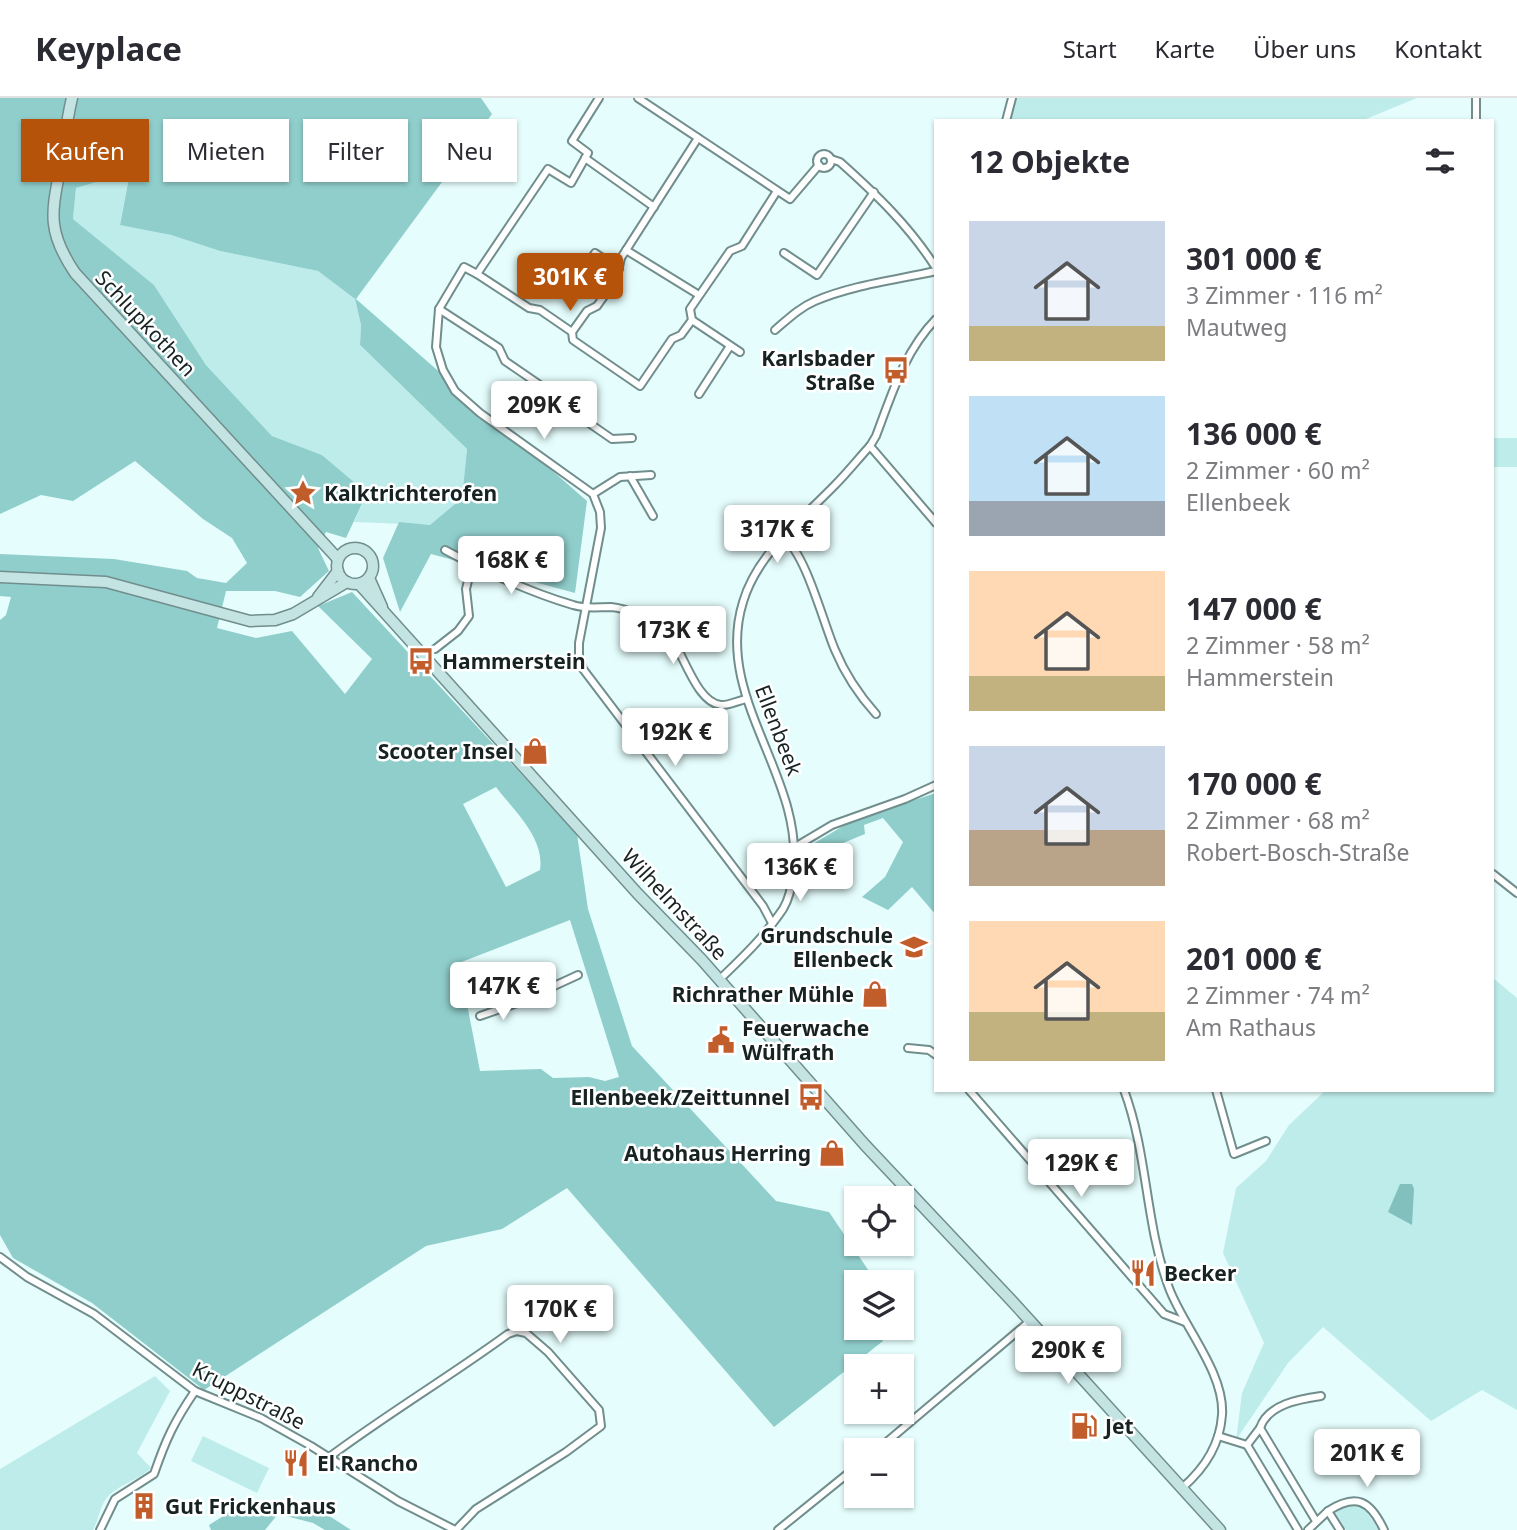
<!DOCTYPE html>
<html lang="de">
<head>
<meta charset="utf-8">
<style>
  body { margin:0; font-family:"Noto Sans",sans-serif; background:#f7f7f7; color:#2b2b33; height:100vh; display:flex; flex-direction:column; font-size:26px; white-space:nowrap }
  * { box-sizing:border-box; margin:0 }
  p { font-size:23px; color:#7c7c81 }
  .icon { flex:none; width:38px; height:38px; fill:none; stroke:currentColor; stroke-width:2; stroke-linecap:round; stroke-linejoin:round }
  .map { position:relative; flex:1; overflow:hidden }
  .sheet { position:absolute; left:934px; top:21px; width:560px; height:973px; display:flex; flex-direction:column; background:#fff; border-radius:0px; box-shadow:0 2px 5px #0004 }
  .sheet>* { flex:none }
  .hud { position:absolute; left:21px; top:21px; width:665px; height:63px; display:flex; gap:14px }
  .fabs { position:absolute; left:844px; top:1088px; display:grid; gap:14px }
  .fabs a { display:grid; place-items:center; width:70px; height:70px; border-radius:0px; background:#fff; box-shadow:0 2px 5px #0004; font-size:35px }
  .price { position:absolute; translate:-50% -60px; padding:0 16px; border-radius:7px; background:#fff; color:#222; font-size:23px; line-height:46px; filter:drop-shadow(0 2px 4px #0008) }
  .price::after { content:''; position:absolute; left:50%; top:42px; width:21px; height:16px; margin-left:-10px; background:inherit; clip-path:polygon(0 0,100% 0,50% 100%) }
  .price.selected { background:#b45309; color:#fff }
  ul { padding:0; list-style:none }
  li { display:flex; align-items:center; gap:21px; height:175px; padding:0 35px }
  li span { display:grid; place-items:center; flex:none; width:196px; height:140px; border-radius:0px; color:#555 }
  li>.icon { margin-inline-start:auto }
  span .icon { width:84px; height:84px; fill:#fffc; stroke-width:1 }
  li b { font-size:30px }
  h2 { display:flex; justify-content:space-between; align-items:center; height:84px; padding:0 35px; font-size:30px }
  .tag { padding:0 24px; border-radius:0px; background:#fff; box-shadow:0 2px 5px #0004; font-size:24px; line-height:63px }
  .tag.selected { background:#b45309; color:#fff }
  header { display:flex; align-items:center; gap:42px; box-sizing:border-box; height:98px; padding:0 35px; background:#fff; border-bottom:2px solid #e1e1e2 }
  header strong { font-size:33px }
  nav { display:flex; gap:38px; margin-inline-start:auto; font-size:24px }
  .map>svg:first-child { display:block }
  .green { fill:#beecea }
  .forest { fill:#90cecc; fill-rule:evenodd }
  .water { fill:#82c0be }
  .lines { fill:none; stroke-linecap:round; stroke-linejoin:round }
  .minor-casing { stroke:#718e8d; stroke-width:10 }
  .secondary-casing { stroke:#718e8d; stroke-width:13 }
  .minor { stroke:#fff; stroke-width:6 }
  .secondary { stroke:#c4e3e3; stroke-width:10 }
  .labels { text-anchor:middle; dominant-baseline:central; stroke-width:5; stroke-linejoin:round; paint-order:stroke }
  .street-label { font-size:21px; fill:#172322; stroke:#fff }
  .poi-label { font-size:21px; font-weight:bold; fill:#172322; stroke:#fff; text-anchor:start }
</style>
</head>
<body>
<header>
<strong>Keyplace</strong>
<nav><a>Start</a><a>Karte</a><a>Über uns</a><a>Kontakt</a></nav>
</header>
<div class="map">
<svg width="1517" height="1432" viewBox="0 0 1517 1432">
  <rect width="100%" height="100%" fill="#e5fefd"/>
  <g class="green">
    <polygon points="1015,0 1417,0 1361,23 1010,23"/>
    <polygon points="130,73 120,126 171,137 220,153 318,173 355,201 361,227 360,247 467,351 462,400 430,427 354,424 367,395 322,357 272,338 206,267 154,187 73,121 76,90"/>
    <rect x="1493" y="340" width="24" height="29"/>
    <polygon points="1493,880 1517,900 1517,1312 1482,1292 1431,1323 1323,1229 1288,1265 1236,1342 1242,1295 1264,1245 1223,1155 1236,1090 1266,1063 1289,1027 1326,992 1493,992"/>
    <path d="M 155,1278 L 170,1293 L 137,1355 L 151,1370 C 137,1384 114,1387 104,1404 C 99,1413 98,1423 93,1432 L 0,1432 L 0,1371 Z"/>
    <polygon points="203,1338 269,1370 257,1395 191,1363"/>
    <polygon points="1348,1405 1362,1407 1379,1432 1346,1432 1334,1412"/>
  </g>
  <g class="forest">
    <path d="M 0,0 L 481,0 L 492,16 L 356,201 L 587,403 L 575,495 L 431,456 L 400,514 L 383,460 L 399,424 L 430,427 L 462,400 L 467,351 L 360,247 L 361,227 L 355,201 L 318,173 L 220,153 L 171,137 L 120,127 L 130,74 L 76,90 L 73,121 L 154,187 L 206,267 L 272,338 L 322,357 L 367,395 L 346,440 L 326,434 L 318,450 L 329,473 L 300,499 L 275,493 L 226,493 L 217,530 L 256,540 L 292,533 L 345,596 L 372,561 L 318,508 L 352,494 L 577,736 L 588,811 L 632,948 L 776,1103 L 829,1114 L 877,1185 L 856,1185 L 856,1230 L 876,1230 L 883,1243 L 774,1329 L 567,1090 L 502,1131 L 426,1148 L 204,1292 L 92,1205 L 13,1160 L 0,1137 L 0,522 L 6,517 L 11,499 L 0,498 L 0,456 L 114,461 L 187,473 L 197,480 L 226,485 L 247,465 L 232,440 L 203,421 L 135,363 L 73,403 L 41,397 L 0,416 ZM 496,689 C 514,713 545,740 540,772 L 506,789 L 463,706 ZM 570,822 L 619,979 L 605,983 L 589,979 L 553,980 L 541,971 L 480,973 L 459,865 Z"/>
    <polygon points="936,695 936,817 912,789 888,812 862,799 885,779 903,744 883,720 864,727 865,736 814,757 811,747 855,721"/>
    <polygon points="267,1404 317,1410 351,1432 325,1432 313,1425 278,1416 265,1432 211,1432 209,1427 236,1410 259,1412"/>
  </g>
  <polygon class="water" points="1400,1086 1412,1086 1414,1091 1412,1127 1388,1114"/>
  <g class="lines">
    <defs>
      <g id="minor">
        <polyline points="599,0 572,43 588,55 571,85 548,71 477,176 464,169 439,211 436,249 443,272 455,293 480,315 593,396 600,414 601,430 579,545 579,558 583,571 763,808 772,825"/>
        <polyline points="638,0 790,101 819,67"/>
        <polyline points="1006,23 1012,0"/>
        <polyline points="1476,23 1476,0"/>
        <circle cx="824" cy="63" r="7"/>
        <polyline points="585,60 654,109"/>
        <path d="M 831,61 L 840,64 C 877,97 910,129 936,170"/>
        <polyline points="626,152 699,197"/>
        <polyline points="784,155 817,177 874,94"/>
        <polyline points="588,165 595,155 619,171"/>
        <polyline points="477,176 529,210 540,212 572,234 573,242 640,288 672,241 681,237 692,222 690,211 730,153 742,148 777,93"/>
        <polyline points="439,211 499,250 505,263 556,298 560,305 612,341 632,340"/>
        <polyline points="692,222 740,254"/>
        <path d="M 775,232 C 788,221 799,210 815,203 C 852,187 896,182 936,173"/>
        <polyline points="572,234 587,213 597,208 616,181 621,160 698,40"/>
        <polyline points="699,296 730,248"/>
        <polyline points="870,348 936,425"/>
        <polyline points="630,378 653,418"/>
        <polyline points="593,396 620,379 651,377"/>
        <path d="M 784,440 C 806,456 823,524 835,552 C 845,576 858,596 876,616"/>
        <path d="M 445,452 C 486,474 529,494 573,507 C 585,511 598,509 611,509 C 626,510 659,524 668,535 C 683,553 696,605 721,607 C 728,608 739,602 747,601"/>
        <polyline points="435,551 458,533 469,518 466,491 472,466"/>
        <polyline points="795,749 832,727 905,701 936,687"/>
        <polyline points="1493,776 1517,795"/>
        <path d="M 719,882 C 742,860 765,838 783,811 C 789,801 792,787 793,775 C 806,680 713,600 743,504 C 757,456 801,422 834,388 C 847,375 858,361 870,348 L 876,338 C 892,296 904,254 936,221"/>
        <polyline points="480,918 517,905 578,877"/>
        <polyline points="908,950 929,952 936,957"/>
        <polyline points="969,992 1164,1216 1185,1224"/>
        <path d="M 1124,992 C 1148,1056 1145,1126 1169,1190 C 1183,1228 1225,1275 1222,1317 C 1220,1347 1204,1371 1182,1390"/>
        <polyline points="1216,992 1234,1056 1266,1043"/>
        <polyline points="0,1159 27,1179 94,1216 195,1293 261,1320 311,1348 398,1403 455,1432"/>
        <path d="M 1260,1330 C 1268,1306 1300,1301 1321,1298"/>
        <polyline points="1218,1338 1247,1347 1260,1330 1316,1423"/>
        <polyline points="1247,1347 1298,1432"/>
        <polyline points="876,1353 1030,1223"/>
        <path d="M 328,1360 C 387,1316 449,1279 508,1236 L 517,1233 L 526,1235 L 548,1254 L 599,1312 L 601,1328 L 566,1354 L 476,1411 L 456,1432"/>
        <path d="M 1328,1413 C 1356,1395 1370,1402 1384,1432"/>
        <path d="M 100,1432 L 115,1401 L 154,1376 C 166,1341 174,1324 195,1293"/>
        <polyline points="778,1432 856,1369"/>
        <polyline points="1308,1432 1328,1413 1340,1432"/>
      </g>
      <g id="secondary">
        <path d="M 72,0 C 67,20 65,40 62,60 C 53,111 44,129 75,175 L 338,461"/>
        <circle cx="355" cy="468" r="18"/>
        <polyline points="0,479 106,484 250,523 275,522 293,516 347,484"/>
        <polyline points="369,480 382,509"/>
        <polyline points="359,486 638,796 702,862 865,1047 1011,1202 1220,1432"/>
        <polyline points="318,499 338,473"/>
      </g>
    </defs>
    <use href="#minor" class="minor-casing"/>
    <use href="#secondary" class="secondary-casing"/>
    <use href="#minor" class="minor"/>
    <use href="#secondary" class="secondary"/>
  </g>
  <defs>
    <symbol id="bus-bare" viewBox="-9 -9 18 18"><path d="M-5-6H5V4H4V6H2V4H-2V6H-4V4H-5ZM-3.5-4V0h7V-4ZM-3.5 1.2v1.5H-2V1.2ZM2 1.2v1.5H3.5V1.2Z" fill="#c15c2b" stroke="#fff" stroke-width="2.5" paint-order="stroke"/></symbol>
    <symbol id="sight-bare" viewBox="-9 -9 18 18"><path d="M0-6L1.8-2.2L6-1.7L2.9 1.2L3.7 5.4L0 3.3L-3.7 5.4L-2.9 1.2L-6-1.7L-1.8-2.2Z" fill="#c15c2b" stroke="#fff" stroke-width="2.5" paint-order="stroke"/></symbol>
    <symbol id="shop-bare" viewBox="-9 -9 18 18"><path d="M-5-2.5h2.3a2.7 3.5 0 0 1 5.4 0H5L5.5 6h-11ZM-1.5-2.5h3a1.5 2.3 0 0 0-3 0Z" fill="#c15c2b" stroke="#fff" stroke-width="2.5" paint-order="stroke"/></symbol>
    <symbol id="school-bare" viewBox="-9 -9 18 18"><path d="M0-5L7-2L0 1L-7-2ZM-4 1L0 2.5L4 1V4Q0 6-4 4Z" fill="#c15c2b" stroke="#fff" stroke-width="2.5" paint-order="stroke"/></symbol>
    <symbol id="civic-bare" viewBox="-9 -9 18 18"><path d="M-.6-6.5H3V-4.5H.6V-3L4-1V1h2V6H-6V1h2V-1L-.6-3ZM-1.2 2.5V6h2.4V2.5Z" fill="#c15c2b" stroke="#fff" stroke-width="2.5" paint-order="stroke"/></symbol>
    <symbol id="restaurant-bare" viewBox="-9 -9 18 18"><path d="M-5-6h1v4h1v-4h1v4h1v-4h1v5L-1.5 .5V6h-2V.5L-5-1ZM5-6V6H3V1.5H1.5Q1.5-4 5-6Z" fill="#c15c2b" stroke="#fff" stroke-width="2.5" paint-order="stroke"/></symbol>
    <symbol id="fuel-bare" viewBox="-9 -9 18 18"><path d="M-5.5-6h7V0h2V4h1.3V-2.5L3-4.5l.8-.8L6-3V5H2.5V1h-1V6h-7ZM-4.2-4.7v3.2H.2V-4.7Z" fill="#c15c2b" stroke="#fff" stroke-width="2.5" paint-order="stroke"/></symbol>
    <symbol id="building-bare" viewBox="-9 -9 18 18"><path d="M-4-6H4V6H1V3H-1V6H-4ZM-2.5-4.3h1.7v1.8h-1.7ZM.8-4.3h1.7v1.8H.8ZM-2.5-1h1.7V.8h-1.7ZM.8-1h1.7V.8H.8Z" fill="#c15c2b" stroke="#fff" stroke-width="2.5" paint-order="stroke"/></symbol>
  </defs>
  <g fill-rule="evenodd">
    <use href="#bus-bare" x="877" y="253" width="38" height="38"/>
    <use href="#sight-bare" x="284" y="376" width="38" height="38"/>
    <use href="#bus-bare" x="402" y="544" width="38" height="38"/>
    <use href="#shop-bare" x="516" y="634" width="38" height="38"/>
    <use href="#school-bare" x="895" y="830" width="38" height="38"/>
    <use href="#shop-bare" x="856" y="877" width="38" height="38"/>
    <use href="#civic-bare" x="702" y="923" width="38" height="38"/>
    <use href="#bus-bare" x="792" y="980" width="38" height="38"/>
    <use href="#shop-bare" x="813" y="1036" width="38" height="38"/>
    <use href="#restaurant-bare" x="1124" y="1156" width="38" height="38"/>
    <use href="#fuel-bare" x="1065" y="1309" width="38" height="38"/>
    <use href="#restaurant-bare" x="277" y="1346" width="38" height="38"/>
    <use href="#building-bare" x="125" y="1389" width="38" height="38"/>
  </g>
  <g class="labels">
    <g class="street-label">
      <text transform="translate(146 225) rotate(47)">Schlupkothen</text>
      <text transform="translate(779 632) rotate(69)">Ellenbeek</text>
      <text transform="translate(675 806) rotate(47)">Wilhelmstraße</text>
      <text transform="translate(249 1297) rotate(27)">Kruppstraße</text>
    </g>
    <g class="poi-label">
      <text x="875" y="260" text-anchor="end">Karlsbader<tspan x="875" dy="24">Straße</tspan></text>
      <text x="324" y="395">Kalktrichterofen</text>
      <text x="442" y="563">Hammerstein</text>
      <text x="514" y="653" text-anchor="end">Scooter Insel</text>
      <text x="893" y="837" text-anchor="end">Grundschule<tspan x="893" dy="24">Ellenbeck</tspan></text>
      <text x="854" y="896" text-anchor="end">Richrather Mühle</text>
      <text x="742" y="930">Feuerwache<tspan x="742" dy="24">Wülfrath</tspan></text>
      <text x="790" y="999" text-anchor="end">Ellenbeek/Zeittunnel</text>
      <text x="811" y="1055" text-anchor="end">Autohaus Herring</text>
      <text x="1164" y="1175">Becker</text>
      <text x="1105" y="1328">Jet</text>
      <text x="317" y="1365">El Rancho</text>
      <text x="165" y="1408">Gut Frickenhaus</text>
    </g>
  </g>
</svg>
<div class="fabs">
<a><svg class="icon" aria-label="locate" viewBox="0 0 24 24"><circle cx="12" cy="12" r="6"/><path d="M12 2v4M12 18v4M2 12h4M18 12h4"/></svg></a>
<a><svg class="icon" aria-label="layers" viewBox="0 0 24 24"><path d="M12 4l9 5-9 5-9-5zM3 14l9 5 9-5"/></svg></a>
<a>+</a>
<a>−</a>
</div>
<b class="price selected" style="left:570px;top:215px">301K €</b>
<b class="price" style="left:544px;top:343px">209K €</b>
<b class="price" style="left:777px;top:467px">317K €</b>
<b class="price" style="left:511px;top:498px">168K €</b>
<b class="price" style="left:673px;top:568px">173K €</b>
<b class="price" style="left:675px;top:670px">192K €</b>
<b class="price" style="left:800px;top:805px">136K €</b>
<b class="price" style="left:503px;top:924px">147K €</b>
<b class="price" style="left:1081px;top:1101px">129K €</b>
<b class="price" style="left:560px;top:1247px">170K €</b>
<b class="price" style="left:1068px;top:1288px">290K €</b>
<b class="price" style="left:1367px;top:1391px">201K €</b>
<div class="hud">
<a class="tag selected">Kaufen</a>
<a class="tag">Mieten</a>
<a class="tag">Filter</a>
<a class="tag">Neu</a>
</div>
<section class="sheet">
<h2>12 Objekte<svg class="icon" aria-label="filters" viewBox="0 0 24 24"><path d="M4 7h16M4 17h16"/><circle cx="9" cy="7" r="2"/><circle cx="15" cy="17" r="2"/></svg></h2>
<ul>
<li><span style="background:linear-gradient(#c9d6e8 75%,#c2b280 0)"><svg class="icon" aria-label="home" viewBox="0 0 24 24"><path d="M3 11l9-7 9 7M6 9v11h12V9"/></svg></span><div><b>301 000 €</b><p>3 Zimmer · 116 m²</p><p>Mautweg</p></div></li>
<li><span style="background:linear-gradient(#bfe0f5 75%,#9aa5b1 0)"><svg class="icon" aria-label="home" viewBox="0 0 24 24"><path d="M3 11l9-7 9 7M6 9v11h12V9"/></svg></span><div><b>136 000 €</b><p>2 Zimmer · 60 m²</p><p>Ellenbeek</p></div></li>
<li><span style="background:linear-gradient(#ffd9b3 75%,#c2b280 0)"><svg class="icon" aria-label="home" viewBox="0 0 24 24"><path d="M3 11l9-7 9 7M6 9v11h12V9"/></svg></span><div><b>147 000 €</b><p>2 Zimmer · 58 m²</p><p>Hammerstein</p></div></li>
<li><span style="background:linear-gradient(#c9d6e8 60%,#b9a48a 0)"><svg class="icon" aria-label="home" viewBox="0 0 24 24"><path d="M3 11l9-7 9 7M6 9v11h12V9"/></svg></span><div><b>170 000 €</b><p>2 Zimmer · 68 m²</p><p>Robert-Bosch-Straße</p></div></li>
<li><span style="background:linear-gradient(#ffd9b3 65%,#c2b280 0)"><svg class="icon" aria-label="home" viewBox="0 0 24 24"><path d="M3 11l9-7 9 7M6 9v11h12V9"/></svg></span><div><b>201 000 €</b><p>2 Zimmer · 74 m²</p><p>Am Rathaus</p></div></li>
</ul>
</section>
</div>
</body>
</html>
